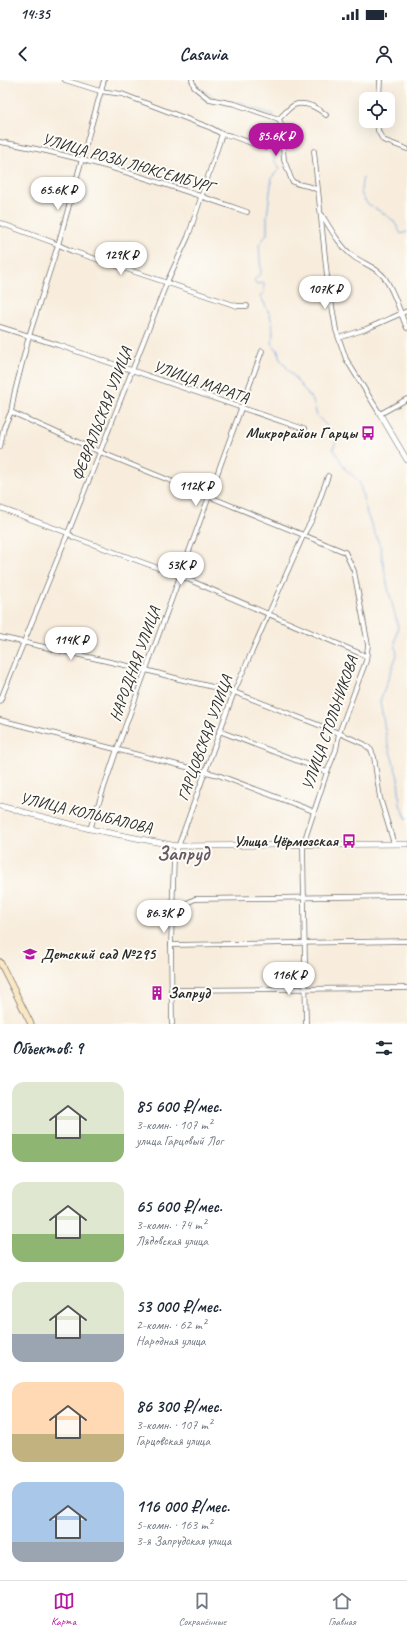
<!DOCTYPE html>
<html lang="ru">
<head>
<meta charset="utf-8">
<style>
  body { margin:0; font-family:Caveat,sans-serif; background:#f6f6f7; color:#1f2937; height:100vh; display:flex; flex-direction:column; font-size:15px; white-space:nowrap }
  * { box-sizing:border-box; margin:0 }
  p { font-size:13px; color:#747a83 }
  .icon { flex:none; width:22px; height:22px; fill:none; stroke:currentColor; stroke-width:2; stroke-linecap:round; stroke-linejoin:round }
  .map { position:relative; height:944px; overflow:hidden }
  .drawer { display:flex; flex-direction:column; background:#fff; flex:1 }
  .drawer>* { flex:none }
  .tools { position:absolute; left:359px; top:12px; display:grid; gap:8px }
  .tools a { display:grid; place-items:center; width:36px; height:36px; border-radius:8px; background:#fff; box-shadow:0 4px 16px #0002; font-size:20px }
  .price { position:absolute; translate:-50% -34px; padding:0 9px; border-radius:14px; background:#fff; color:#222; font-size:13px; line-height:26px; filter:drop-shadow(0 1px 2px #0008) }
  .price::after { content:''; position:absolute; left:50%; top:24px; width:12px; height:9px; margin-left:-6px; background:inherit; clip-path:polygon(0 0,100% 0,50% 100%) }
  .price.selected { background:#b5179e; color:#fff }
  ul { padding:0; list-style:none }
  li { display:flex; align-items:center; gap:12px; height:100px; padding:0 12px }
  li span { display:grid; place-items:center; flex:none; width:112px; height:80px; border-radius:12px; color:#555 }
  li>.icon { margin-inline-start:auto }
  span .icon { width:48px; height:48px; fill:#fffc; stroke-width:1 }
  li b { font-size:17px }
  h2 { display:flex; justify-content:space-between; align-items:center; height:48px; padding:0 12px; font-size:17px }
  .status { display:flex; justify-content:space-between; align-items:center; height:28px; padding:0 20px; background:#fff; direction:ltr }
  .status svg { height:11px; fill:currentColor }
  header { display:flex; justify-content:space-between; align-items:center; height:52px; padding:0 12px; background:#fff; font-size:18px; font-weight:700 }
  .tabs { display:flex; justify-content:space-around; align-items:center; height:56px; border-top:1px solid #e0e1e3; background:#fff; font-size:11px; color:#747a83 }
  .tabs a { display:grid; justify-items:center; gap:2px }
  .tabs .selected { color:#b5179e }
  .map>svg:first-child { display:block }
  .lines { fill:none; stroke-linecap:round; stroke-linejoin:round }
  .stream { stroke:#74a4de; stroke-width:1 }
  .minor-casing { stroke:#736f69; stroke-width:5.5 }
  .tertiary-casing { stroke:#736f69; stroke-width:6 }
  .secondary-casing { stroke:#736f69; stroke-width:7 }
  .minor { stroke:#fff; stroke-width:4 }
  .tertiary { stroke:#fff; stroke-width:5 }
  .secondary { stroke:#fae7c3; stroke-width:5.5 }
  .labels { text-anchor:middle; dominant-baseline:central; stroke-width:4; stroke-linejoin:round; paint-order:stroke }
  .street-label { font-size:16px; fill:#2b2b2b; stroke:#fdfcf7 }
  .poi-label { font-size:16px; font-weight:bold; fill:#2b2b2b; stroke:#fdfcf7; text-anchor:end }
  .district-label { font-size:20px; font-weight:bold; fill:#685963; stroke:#fdfcf7 }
</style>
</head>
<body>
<div class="status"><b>14:35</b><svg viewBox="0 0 49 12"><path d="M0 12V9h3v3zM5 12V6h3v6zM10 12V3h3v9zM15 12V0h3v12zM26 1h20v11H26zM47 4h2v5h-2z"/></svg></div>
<header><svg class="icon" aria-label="back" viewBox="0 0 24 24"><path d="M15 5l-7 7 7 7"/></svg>Casavia<svg class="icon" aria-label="person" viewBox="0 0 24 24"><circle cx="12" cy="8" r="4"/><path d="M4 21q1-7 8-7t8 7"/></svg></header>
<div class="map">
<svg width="407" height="944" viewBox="0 0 407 944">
  <rect width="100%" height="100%" fill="#fdfcf7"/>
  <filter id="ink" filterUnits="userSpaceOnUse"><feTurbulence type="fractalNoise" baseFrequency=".025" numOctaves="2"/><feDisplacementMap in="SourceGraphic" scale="8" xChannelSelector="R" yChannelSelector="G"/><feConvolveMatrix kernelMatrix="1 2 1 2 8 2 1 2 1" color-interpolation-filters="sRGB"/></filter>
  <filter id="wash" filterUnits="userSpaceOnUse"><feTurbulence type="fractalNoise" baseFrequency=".012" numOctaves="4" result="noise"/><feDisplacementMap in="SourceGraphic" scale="16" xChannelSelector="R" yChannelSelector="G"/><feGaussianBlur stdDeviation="0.9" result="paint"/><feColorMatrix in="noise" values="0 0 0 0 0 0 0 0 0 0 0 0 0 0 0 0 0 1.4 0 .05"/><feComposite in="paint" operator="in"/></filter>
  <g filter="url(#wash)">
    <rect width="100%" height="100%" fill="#f8eddd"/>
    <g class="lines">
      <g class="stream">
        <polyline points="196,6 215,18"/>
        <polyline points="232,22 242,23 248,26"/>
        <polyline points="251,27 274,35"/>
        <polyline points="277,40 279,46"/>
        <path d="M 280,53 L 278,65 L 274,80 L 280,88 L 272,97 L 267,136 L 267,154 L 259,165 L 261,193 L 254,200 L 257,204 L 264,203 L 264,212 L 260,216 C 270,233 275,243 272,263 L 278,271 L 280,279 L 313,321 L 317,336 L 329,348 L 337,359 L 333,368 L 346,390 L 359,401 L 367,434 L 380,466 L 388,508 L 398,546 L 395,561 L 397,575 L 380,621 L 387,661 L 398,698 L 400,725 L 407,739"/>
        <path d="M 363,98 C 355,125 374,125 390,138 C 395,141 398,149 401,154 L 407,152"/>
      </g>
    </g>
  </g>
  <g filter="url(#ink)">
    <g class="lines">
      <defs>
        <g id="minor">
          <polyline points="65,0 100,11 122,14 211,48 222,54 232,56 265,68"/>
          <polyline points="192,0 194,7 209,19 235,24 279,39"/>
          <polyline points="379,19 380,0"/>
          <path d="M 279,39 L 281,44 L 284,80 L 292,101 C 300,107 310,104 317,110"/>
          <path d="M 279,39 C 291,26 295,20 312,26 C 318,29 322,31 326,35"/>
          <polyline points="378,41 378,51 383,60 407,69"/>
          <path d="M 0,62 C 84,76 166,104 247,132"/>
          <polyline points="314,71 327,196 336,250 346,279 380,334 407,319"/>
          <path d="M 322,135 C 330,148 341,168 354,177 C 364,184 376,187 384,197 C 395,212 399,231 407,248"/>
          <polyline points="0,143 52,162 72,171 237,226 247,226"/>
          <polyline points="0,247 58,265 304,349"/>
          <polyline points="339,258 366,249 407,231"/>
          <polyline points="11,332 100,372 345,472 354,491 368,565 366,581 339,653 336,670 327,692 303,765 306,944"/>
          <polyline points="0,367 4,347 11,332 14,315 29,256 58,165 104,0"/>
          <polyline points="0,428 68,453 73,457 180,496 366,576"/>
          <polyline points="0,557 146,590 179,599 234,612 339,653 364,664 371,670 374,677 380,718 394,764"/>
          <polyline points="0,621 68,453 167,202 188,157 222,54"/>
          <polyline points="0,640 218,695 313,731"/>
          <polyline points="219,651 327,692"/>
          <polyline points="90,749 117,669 262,271"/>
          <polyline points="173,828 181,826 195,819 407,816"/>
          <polyline points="171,865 407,861"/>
          <polyline points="171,910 407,908"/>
          <polyline points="172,944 171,865 174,778 234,612 304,454 313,438 328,396"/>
        </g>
        <g id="tertiary">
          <polyline points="380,334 407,380"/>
          <polyline points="0,726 90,749 177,766 407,764"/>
        </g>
        <polyline id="secondary" points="0,882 31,944"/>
      </defs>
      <use href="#minor" class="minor-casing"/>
      <use href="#tertiary" class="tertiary-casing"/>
      <use href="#secondary" class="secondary-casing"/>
      <use href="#minor" class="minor"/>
      <use href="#tertiary" class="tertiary"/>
      <use href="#secondary" class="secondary"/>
    </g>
  </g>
  <defs>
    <symbol id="bus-bare" viewBox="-9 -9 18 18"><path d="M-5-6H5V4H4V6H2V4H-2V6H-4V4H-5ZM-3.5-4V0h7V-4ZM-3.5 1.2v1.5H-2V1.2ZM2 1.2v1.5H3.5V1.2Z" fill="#b5179e" stroke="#fdfcf7" stroke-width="2.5" paint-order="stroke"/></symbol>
    <symbol id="school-bare" viewBox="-9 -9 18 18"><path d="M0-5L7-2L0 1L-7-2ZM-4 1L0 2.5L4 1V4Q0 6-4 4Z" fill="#b5179e" stroke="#fdfcf7" stroke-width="2.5" paint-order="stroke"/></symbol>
    <symbol id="building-bare" viewBox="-9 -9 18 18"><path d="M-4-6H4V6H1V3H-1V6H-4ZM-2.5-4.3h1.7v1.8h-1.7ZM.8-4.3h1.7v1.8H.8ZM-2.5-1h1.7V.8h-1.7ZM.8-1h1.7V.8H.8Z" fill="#b5179e" stroke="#fdfcf7" stroke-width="2.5" paint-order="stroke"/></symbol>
  </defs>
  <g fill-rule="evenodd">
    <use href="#bus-bare" x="358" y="343" width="20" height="20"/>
    <use href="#bus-bare" x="339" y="751" width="20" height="20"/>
    <use href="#school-bare" x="20" y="864" width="20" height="20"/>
    <use href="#building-bare" x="147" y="903" width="20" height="20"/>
  </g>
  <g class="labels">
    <g class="street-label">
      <text transform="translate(128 83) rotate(16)">УЛИЦА РОЗЫ ЛЮКСЕМБУРГ</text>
      <text transform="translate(201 302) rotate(19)">УЛИЦА МАРАТА</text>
      <text transform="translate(102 334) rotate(-69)">ФЕВРАЛЬСКАЯ УЛИЦА</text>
      <text transform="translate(135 584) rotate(-70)">НАРОДНАЯ УЛИЦА</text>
      <text transform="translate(330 643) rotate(-71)">УЛИЦА СТОЛЬНИКОВА</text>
      <text transform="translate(205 658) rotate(-70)">ГАРЦОВСКАЯ УЛИЦА</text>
      <text transform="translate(86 733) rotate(13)">УЛИЦА КОЛЫБАЛОВА</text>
    </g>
    <g class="poi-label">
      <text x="357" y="353">Микрорайон Гарцы</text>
      <text x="338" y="761">Улица Чёрмозская</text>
      <text x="41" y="874" text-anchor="start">Детский сад №295</text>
      <text x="168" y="913" text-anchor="start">Запруд</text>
    </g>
    <g class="district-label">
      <text x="183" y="773">Запруд</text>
    </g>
  </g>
</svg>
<div class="tools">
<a><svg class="icon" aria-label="locate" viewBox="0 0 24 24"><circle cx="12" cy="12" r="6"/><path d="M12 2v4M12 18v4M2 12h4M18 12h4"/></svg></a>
</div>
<b class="price selected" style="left:276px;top:77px">85.6K ₽</b>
<b class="price" style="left:58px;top:131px">65.6K ₽</b>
<b class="price" style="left:121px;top:196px">129K ₽</b>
<b class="price" style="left:325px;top:230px">107K ₽</b>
<b class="price" style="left:196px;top:427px">112K ₽</b>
<b class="price" style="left:181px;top:506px">53K ₽</b>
<b class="price" style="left:71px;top:581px">114K ₽</b>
<b class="price" style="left:164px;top:854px">86.3K ₽</b>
<b class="price" style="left:289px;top:916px">116K ₽</b>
</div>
<section class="drawer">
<h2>Объектов: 9<svg class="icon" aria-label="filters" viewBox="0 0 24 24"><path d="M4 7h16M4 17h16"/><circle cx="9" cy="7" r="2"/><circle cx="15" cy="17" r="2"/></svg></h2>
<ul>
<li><span style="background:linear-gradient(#dfe7d0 65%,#8fb573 0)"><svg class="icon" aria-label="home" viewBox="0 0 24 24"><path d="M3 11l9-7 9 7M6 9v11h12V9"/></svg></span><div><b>85 600 ₽/мес.</b><p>3-комн. · 107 m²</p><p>улица Гарцовый Лог</p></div></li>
<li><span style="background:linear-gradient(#dfe7d0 65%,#8fb573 0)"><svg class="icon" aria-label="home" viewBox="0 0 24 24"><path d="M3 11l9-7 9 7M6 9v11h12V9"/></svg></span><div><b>65 600 ₽/мес.</b><p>3-комн. · 74 m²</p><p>Лядовская улица</p></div></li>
<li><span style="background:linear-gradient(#dfe7d0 65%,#9aa5b1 0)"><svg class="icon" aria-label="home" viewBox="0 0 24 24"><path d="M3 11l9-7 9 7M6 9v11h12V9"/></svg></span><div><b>53 000 ₽/мес.</b><p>2-комн. · 62 m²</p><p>Народная улица</p></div></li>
<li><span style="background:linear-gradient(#ffd9b3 65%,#c2b280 0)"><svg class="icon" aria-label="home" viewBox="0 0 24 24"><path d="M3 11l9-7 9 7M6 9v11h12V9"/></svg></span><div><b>86 300 ₽/мес.</b><p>3-комн. · 107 m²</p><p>Гарцовская улица</p></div></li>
<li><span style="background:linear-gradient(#a9c7e8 75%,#9aa5b1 0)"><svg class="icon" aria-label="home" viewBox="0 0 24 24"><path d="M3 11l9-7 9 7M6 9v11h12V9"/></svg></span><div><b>116 000 ₽/мес.</b><p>5-комн. · 163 m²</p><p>3-я Запрудская улица</p></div></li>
</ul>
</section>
<nav class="tabs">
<a class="selected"><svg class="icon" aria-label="map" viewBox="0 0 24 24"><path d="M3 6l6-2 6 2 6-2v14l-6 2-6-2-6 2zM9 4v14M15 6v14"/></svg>Карта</a>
<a><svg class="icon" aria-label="saved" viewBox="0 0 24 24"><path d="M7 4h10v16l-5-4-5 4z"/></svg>Сохранённые</a>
<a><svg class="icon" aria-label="home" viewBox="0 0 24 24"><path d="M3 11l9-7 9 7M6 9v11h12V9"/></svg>Главная</a>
</nav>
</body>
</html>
